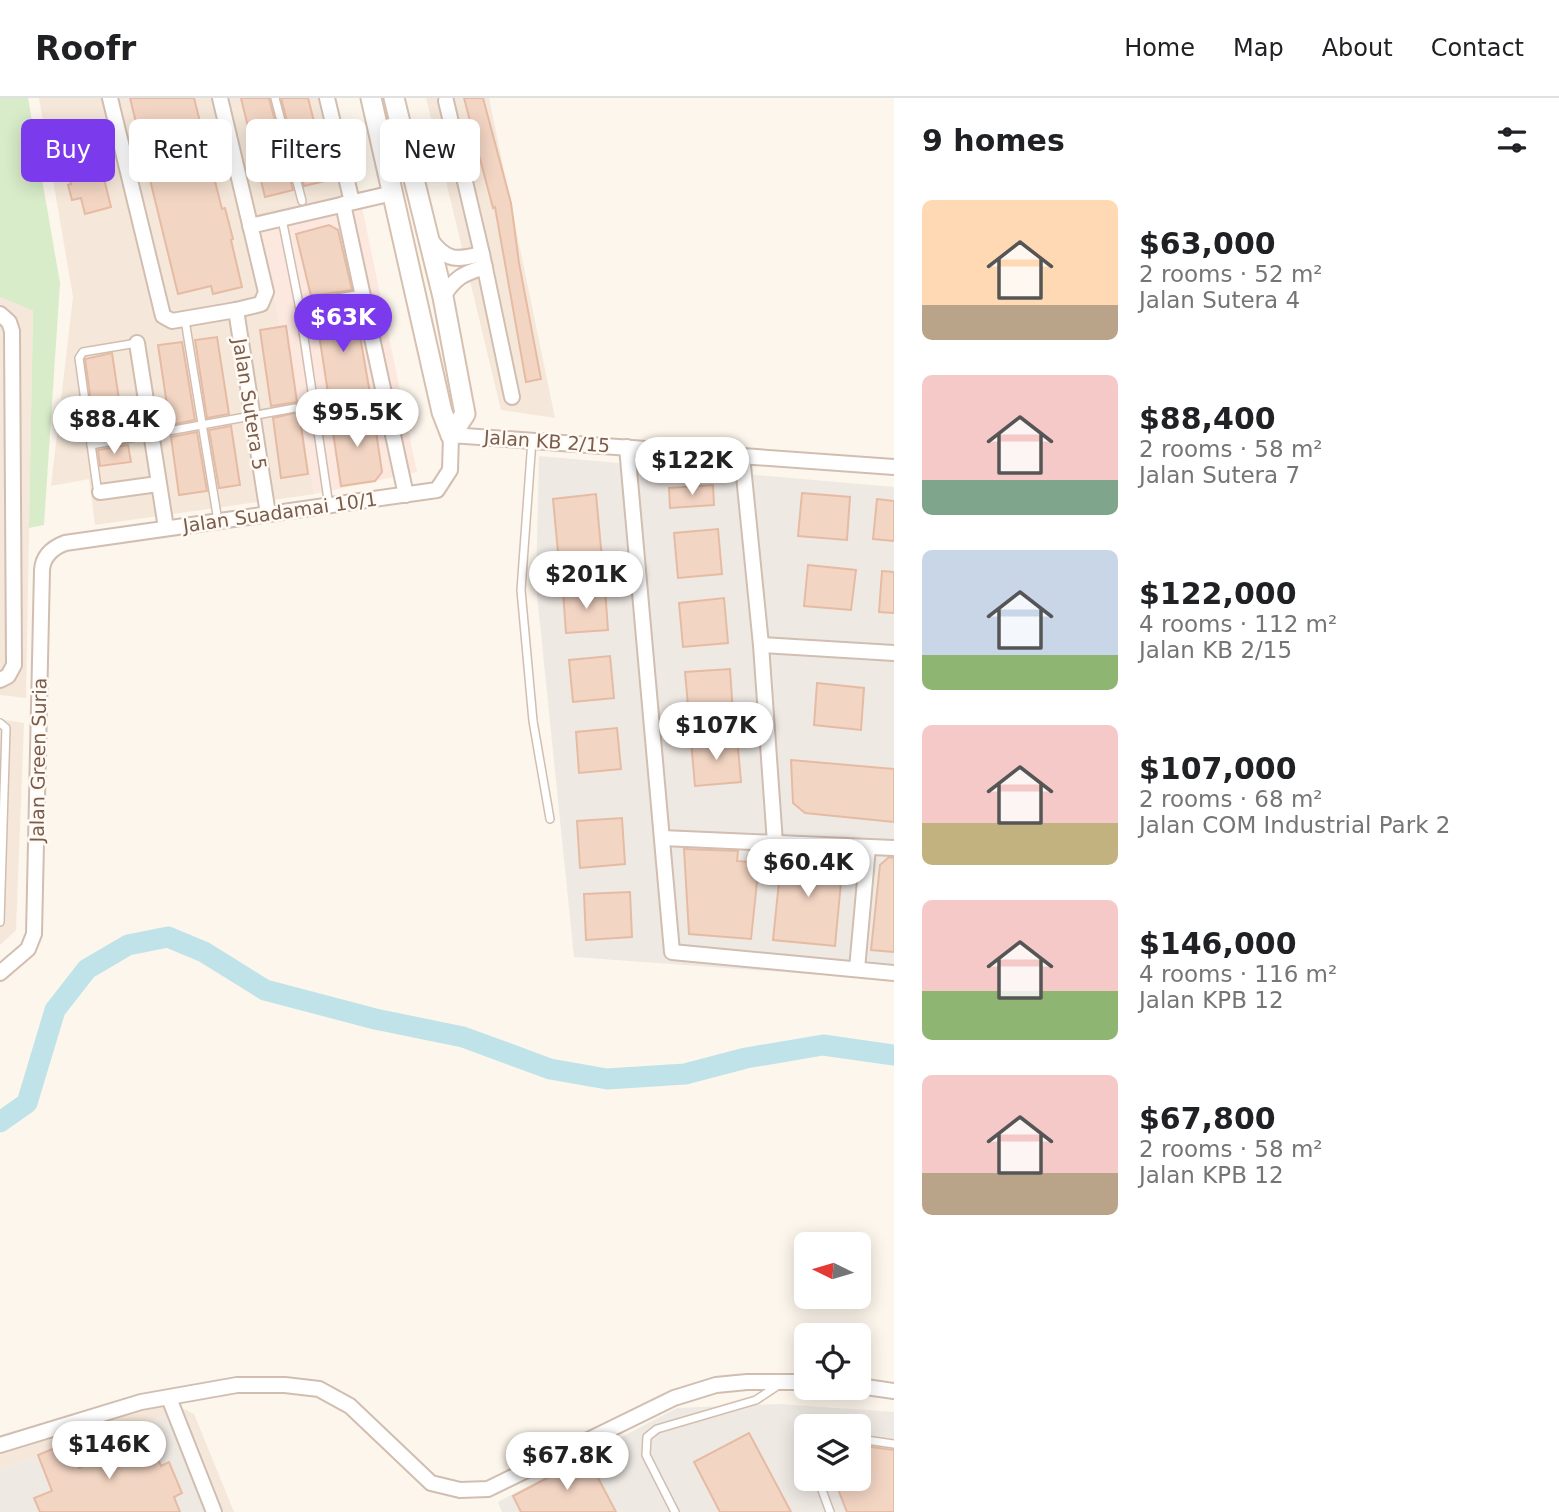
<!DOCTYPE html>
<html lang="en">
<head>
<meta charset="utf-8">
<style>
  body { margin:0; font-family:"DejaVu Sans",sans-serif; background:#f6f6f6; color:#202124; height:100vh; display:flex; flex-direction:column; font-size:26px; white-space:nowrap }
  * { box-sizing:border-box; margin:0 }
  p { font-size:23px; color:#757577 }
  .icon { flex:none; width:38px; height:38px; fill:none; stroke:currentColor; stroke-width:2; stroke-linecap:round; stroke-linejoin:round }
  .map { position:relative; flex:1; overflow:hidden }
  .drawer { display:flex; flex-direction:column; background:#fff; width:665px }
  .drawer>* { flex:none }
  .banner { position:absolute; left:21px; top:21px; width:665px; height:63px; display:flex; gap:14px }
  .needle { width:46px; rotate:275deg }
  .controls { position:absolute; left:794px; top:1134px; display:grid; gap:14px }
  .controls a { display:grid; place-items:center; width:77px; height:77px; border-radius:10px; background:#fff; box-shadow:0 4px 18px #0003; font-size:35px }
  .price { position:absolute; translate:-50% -60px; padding:0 16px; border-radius:24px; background:#fff; color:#222; font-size:23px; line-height:46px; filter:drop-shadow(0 2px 4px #0008) }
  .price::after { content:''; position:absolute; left:50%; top:42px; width:21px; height:16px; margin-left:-10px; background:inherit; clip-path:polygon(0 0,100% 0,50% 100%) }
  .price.selected { background:#7c3aed; color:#fff }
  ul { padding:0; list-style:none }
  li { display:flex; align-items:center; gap:21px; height:175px; padding:0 28px }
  li span { display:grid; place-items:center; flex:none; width:196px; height:140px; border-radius:10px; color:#555 }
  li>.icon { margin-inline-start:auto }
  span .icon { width:84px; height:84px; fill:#fffc; stroke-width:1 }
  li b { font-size:30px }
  h2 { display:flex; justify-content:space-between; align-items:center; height:84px; padding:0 28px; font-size:30px }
  .chip { padding:0 24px; border-radius:10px; background:#fff; box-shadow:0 4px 18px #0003; font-size:24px; line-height:63px }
  .chip.selected { background:#7c3aed; color:#fff }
  header { display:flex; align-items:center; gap:42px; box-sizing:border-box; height:98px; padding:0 35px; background:#fff; border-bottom:2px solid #e0e0e0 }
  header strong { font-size:33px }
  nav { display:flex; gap:38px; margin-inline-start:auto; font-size:24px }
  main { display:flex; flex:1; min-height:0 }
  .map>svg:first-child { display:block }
  .residential { fill:#f5e8da }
  .commercial { fill:#fde8e0 }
  .industrial { fill:#efe9e4; fill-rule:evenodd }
  .green { fill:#d8ecc9 }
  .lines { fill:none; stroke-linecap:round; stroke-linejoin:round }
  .river { stroke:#bfe3e8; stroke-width:21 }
  .building { fill:#f3d5c3; stroke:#e6bba3; stroke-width:2 }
  .lane-casing { stroke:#d1beb0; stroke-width:10 }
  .street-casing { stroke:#d1beb0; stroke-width:18 }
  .secondary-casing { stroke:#d6c0b0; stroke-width:23 }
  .lane { stroke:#fff; stroke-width:7 }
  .street { stroke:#fff; stroke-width:14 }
  .secondary { stroke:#fff; stroke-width:19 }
  .labels { text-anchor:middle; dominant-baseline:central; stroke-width:5; stroke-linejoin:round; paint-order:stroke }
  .street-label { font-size:19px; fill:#7a5c4d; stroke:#fffaf3 }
</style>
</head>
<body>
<header>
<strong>Roofr</strong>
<nav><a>Home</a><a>Map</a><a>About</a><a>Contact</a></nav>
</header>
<main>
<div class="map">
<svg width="894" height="1414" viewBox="0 0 894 1414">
  <rect width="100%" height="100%" fill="#fdf6ec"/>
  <g class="residential">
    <polygon points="39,0 336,0 362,109 260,131 315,396 95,427 89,381 51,388 73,199"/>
    <polygon points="426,0 489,0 555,320 501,312"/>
    <polygon points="0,199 33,213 26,600 0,597"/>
    <polygon points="0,621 24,625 16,832 0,847"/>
    <polygon points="147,1294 194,1316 234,1414 224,1414 184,1312 0,1371 0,1342"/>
  </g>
  <polygon class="commercial" points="362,109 417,374 315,396 260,131"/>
  <g class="industrial">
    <polygon points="539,358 894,389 894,882 574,859 536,487"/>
    <path d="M 779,1306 L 894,1314 L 894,1414 L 502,1414 L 498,1404 L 677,1310 ZM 807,1328 L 859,1328 L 859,1381 L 807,1381 Z"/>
    <polygon points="184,1312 224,1414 0,1414 0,1371"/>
  </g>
  <polygon class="green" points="0,0 28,0 60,185 44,427 29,430 33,213 0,199"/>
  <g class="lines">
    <polyline class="river" points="0,1024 27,1005 55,912 87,871 128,847 168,839 204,854 265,892 375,921 463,939 550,971 607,981 685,976 746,960 823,947 894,957"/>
  </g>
  <g class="building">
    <polygon points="130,0 194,0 222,111 225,110 233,141 231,142 242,189 213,196 211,188 178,196"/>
    <polygon points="241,0 269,0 293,92 265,99"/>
    <polygon points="281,0 308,0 329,82 304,88"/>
    <polygon points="464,0 483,0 511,105 519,165 541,281 526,284 495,109 493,110"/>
    <polygon points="83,26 84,29 91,28 111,109 85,116 81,100 72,102 68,87 71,86 57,34"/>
    <polygon points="329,127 338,132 352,192 311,198 296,136"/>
    <polygon points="354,204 371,301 330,308 315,210"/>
    <polygon points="286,228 297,304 271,308 260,232"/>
    <polygon points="217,239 229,316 207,320 195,242"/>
    <polygon points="182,244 195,322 170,327 158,247"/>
    <polygon points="112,255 124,335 96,340 85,261"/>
    <polygon points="373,313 382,374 375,383 341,388 331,321"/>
    <polygon points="299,314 308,376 281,380 273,320"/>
    <polygon points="231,328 240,387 219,390 209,332"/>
    <polygon points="197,334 207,393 179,397 171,339"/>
    <polygon points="128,347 131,364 100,368 98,352"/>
    <polygon points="713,387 714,407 670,410 669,390"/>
    <polygon points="802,395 850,399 847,442 798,438"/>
    <polygon points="596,396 602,461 559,465 553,401"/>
    <polygon points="877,401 894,403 894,443 873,441"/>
    <polygon points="718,431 722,476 678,480 674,435"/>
    <polygon points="808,467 856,472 851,512 804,508"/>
    <polygon points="882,473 894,474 894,515 879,514"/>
    <polygon points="605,490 608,532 566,535 563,493"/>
    <polygon points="724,500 728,545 683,549 679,505"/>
    <polygon points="610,558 614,600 573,604 569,562"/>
    <polygon points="730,571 733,615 689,619 685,574"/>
    <polygon points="817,585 864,590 861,632 814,627"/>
    <polygon points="617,630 621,671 579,675 576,634"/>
    <polygon points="737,639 741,684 695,688 691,643"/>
    <polygon points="791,662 894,671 894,724 805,715 793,705"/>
    <polygon points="622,720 625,766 580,770 577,723"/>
    <polygon points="684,751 738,753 737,763 759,765 751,841 689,836"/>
    <polygon points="782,755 838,757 843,763 835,848 773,842"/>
    <polygon points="889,759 894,760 894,854 871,852 880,767"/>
    <polygon points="630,794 632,839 586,842 584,796"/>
    <polygon points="749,1335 791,1414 720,1414 694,1364"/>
    <polygon points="119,1336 127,1354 151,1343 161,1368 169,1364 182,1395 174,1399 180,1414 40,1414 34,1400 52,1393 38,1357 69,1344 79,1370 105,1359 99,1344"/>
    <polygon points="863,1348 894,1352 894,1414 847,1414 834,1381 859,1381 859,1349"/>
    <polygon points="587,1359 616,1414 521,1414 513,1398"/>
  </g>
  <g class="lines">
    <defs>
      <g id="lane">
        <polyline points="275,0 302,103"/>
        <polyline points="282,121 299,206 329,408"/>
        <polyline points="299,206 363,196"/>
        <polyline points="185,222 218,423"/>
        <polyline points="315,317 386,305"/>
        <polyline points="532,342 521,492 533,623 550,721"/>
        <polyline points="91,347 295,310"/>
        <polyline points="100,393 97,389 79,260 83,254 137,245"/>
        <polyline points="0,625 6,630 0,824"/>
        <polyline points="859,1341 894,1346"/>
        <polyline points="807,1343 805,1346 807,1352"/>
        <polyline points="818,1381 830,1414"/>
        <polyline points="675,1414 646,1357 647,1339 657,1331 756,1302 780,1286"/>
      </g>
      <g id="street">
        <polyline points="110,0 163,218 172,223 236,212 261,206 266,194 220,0"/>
        <polyline points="327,0 352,104"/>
        <polyline points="446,3 482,156 512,299"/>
        <polyline points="343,106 406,397"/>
        <polyline points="250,128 393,95"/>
        <path d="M 430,141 C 447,164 456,162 482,156"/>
        <path d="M 443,199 C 454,180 464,175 485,169"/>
        <polyline points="236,212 268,416"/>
        <polyline points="0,216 9,224 12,233 14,567 8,578 0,582"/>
        <polyline points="137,245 166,430"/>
        <polyline points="627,349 672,854 894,875"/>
        <polyline points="742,358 761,547 775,745"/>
        <polyline points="100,394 158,386"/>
        <polyline points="761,547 894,555"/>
        <polyline points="662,740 894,750"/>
        <polyline points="857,871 868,749"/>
        <path d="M 0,875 L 28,851 L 34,836 L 42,472 C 43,458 52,450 65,445 L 437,392 L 450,372 L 451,337 L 894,369"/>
        <polyline points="859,1288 894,1293"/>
        <polyline points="169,1300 214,1414"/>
        <polyline points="0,1347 141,1304 237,1287 285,1287 319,1291 350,1308 431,1385 460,1392 488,1391 674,1300 716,1287 747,1284 807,1284"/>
      </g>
      <g id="secondary">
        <polyline points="371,0 442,314 451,337"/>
        <polyline points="394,0 443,199 465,316 451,337"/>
      </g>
    </defs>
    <use href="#lane" class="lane-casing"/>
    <use href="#street" class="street-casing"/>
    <use href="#secondary" class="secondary-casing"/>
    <use href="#lane" class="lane"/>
    <use href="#street" class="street"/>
    <use href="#secondary" class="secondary"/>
  </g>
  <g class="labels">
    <g class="street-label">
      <text transform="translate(250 306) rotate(81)">Jalan Sutera 5</text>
      <text transform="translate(547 343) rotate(4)">Jalan KB 2/15</text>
      <text transform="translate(280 414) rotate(-8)">Jalan Suadamai 10/1</text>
      <text transform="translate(38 662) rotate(-89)">Jalan Green Suria</text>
    </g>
  </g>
</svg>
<div class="controls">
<a><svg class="needle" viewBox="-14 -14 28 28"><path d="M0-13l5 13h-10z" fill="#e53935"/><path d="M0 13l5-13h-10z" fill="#757577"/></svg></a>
<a><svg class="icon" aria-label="locate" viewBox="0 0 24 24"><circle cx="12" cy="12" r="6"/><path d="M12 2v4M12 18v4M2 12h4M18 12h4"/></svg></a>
<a><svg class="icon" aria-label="layers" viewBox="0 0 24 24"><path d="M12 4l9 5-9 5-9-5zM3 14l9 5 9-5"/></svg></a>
</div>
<b class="price selected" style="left:343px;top:256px">$63K</b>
<b class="price" style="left:357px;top:351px">$95.5K</b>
<b class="price" style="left:114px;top:358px">$88.4K</b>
<b class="price" style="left:692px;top:399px">$122K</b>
<b class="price" style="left:586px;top:513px">$201K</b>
<b class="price" style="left:716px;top:664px">$107K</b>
<b class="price" style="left:808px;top:801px">$60.4K</b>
<b class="price" style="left:109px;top:1383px">$146K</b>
<b class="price" style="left:567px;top:1394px">$67.8K</b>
<div class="banner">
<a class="chip selected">Buy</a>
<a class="chip">Rent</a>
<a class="chip">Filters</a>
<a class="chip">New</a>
</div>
</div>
<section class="drawer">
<h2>9 homes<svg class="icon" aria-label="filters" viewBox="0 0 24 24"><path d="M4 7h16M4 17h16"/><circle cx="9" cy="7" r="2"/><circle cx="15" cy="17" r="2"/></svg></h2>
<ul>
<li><span style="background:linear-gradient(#ffd9b3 75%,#b9a48a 0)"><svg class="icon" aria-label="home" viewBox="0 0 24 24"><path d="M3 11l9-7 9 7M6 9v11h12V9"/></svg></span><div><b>$63,000</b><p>2 rooms · 52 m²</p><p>Jalan Sutera 4</p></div></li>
<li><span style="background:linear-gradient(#f6c9c9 75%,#7fa58c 0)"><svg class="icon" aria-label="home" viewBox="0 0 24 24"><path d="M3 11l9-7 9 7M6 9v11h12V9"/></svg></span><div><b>$88,400</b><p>2 rooms · 58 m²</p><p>Jalan Sutera 7</p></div></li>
<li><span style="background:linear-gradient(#c9d6e8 75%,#8fb573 0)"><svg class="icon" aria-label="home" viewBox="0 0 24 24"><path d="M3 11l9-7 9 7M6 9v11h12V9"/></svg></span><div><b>$122,000</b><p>4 rooms · 112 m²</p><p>Jalan KB 2/15</p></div></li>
<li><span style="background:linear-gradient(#f6c9c9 70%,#c2b280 0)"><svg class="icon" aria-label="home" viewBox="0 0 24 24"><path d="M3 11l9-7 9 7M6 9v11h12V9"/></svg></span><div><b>$107,000</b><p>2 rooms · 68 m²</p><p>Jalan COM Industrial Park 2</p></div></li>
<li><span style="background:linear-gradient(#f6c9c9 65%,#8fb573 0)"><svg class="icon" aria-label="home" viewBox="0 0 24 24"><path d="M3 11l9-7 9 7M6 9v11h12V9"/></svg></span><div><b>$146,000</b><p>4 rooms · 116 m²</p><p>Jalan KPB 12</p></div></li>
<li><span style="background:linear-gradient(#f6c9c9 70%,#b9a48a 0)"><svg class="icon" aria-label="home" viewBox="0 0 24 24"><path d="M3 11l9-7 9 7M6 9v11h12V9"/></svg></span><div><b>$67,800</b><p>2 rooms · 58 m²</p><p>Jalan KPB 12</p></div></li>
</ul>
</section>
</main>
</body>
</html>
